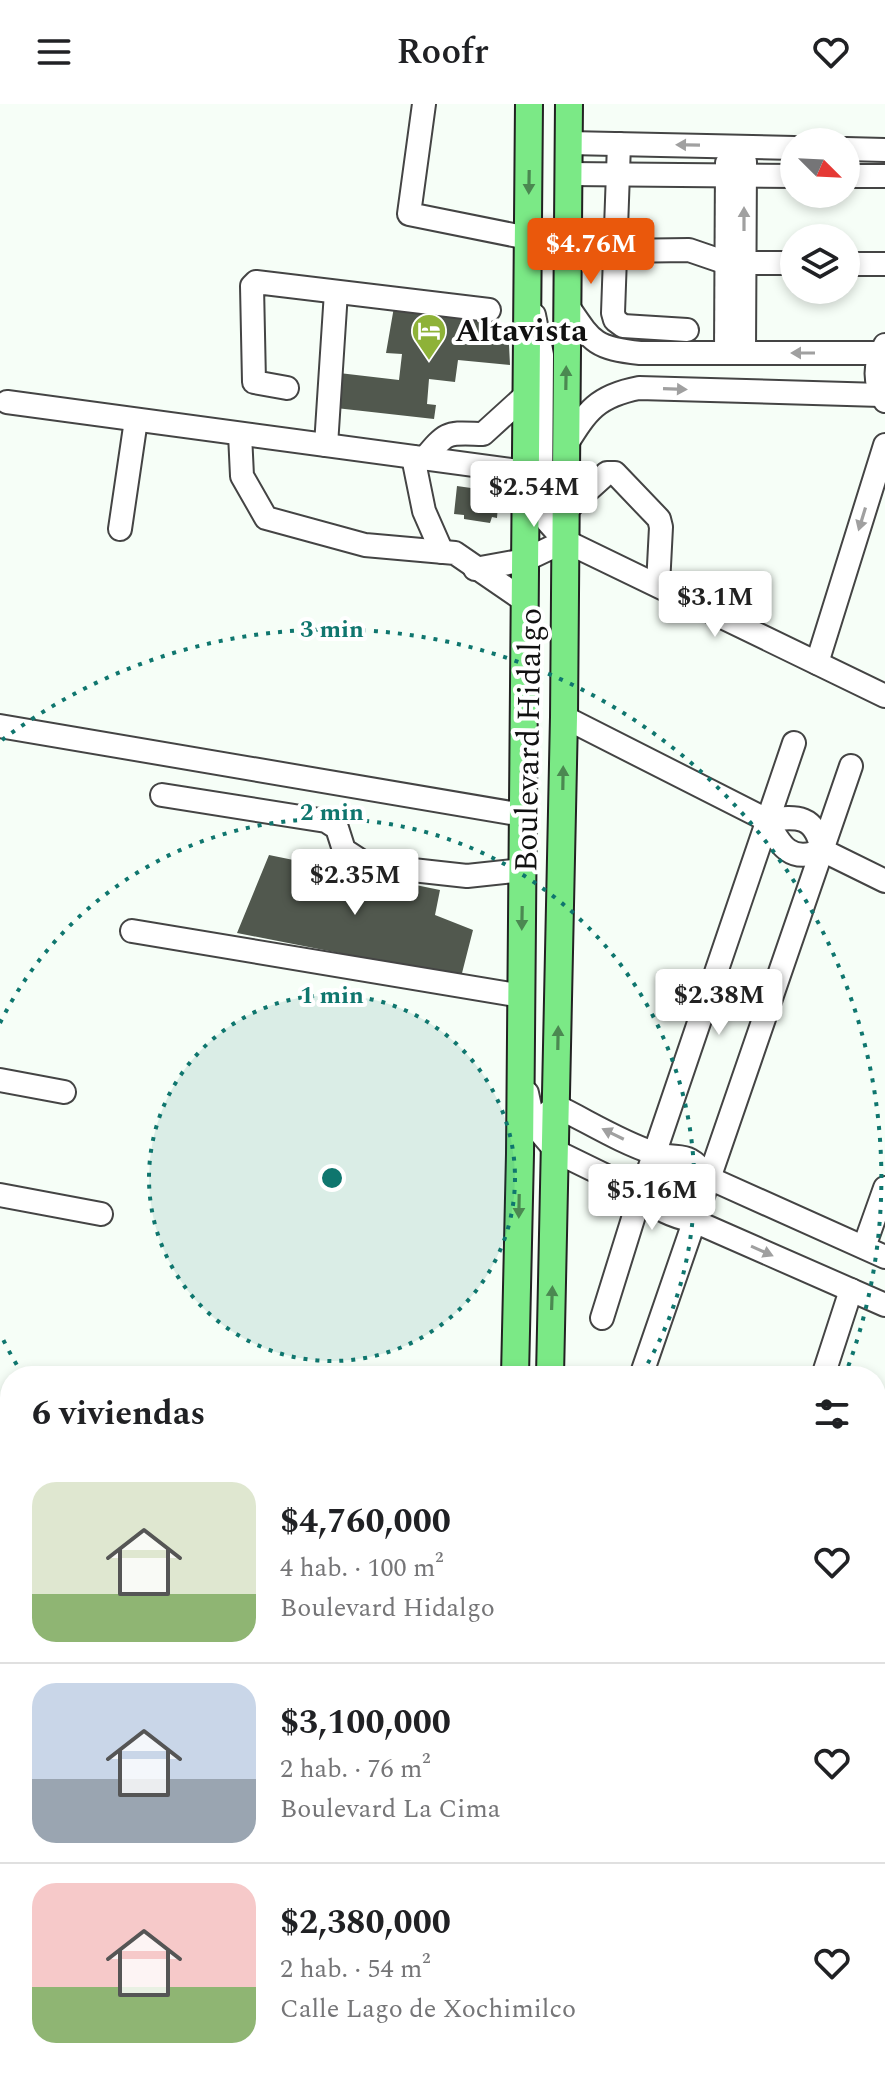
<!DOCTYPE html>
<html lang="es">
<head>
<meta charset="utf-8">
<style>
  body { margin:0; font-family:Spectral,serif; background:#f6f6f6; color:#202124; height:100vh; display:flex; flex-direction:column; font-size:30px; white-space:nowrap }
  * { box-sizing:border-box; margin:0 }
  p { font-size:26px; color:#757577 }
  .icon { flex:none; width:44px; height:44px; fill:none; stroke:currentColor; stroke-width:2; stroke-linecap:round; stroke-linejoin:round }
  .map { position:relative; flex:1; overflow:hidden }
  .sheet { position:absolute; left:0px; top:1262px; width:886px; height:712px; display:flex; flex-direction:column; background:#fff; border-radius:32px 32px 0 0; box-shadow:0 4px 12px #0003 }
  .sheet>* { flex:none }
  .needle { width:52px; rotate:114deg }
  .controls { position:absolute; left:780px; top:24px; display:grid; gap:16px }
  .controls a { display:grid; place-items:center; width:80px; height:80px; border-radius:50%; background:#fff; box-shadow:0 4px 12px #0003; font-size:40px }
  .price { position:absolute; translate:-50% -68px; padding:0 18px; border-radius:8px; background:#fff; color:#222; font-size:26px; line-height:52px; filter:drop-shadow(0 2px 4px #0008) }
  .price::after { content:''; position:absolute; left:50%; top:48px; width:24px; height:18px; margin-left:-12px; background:inherit; clip-path:polygon(0 0,100% 0,50% 100%) }
  .price.selected { background:#ea580c; color:#fff }
  ul { padding:0; list-style:none }
  li { display:flex; align-items:center; gap:24px; height:200px; padding:0 32px }
  li+li { border-top:2px solid #e0e0e0 }
  li span { display:grid; place-items:center; flex:none; width:224px; height:160px; border-radius:24px; color:#555 }
  li>.icon { margin-inline-start:auto }
  span .icon { width:96px; height:96px; fill:#fffc; stroke-width:1 }
  li b { font-size:34px }
  h2 { display:flex; justify-content:space-between; align-items:center; height:96px; padding:0 32px; font-size:34px }
  header { display:flex; justify-content:space-between; align-items:center; height:104px; padding:0 32px; background:#fff; font-size:36px; font-weight:600 }
  .map>svg:first-child { display:block }
  .building { fill:#51584e }
  .lines { fill:none; stroke-linecap:round; stroke-linejoin:round }
  .minor-casing { stroke:#444; stroke-width:26 }
  .major-casing { stroke:#222; stroke-width:30 }
  .minor { stroke:#fff; stroke-width:22 }
  .major { stroke:#7be986; stroke-width:26 }
  .oneway { fill:#a0a0a0 }
  .oneway2 { fill:#4b8851 }
  .ring { fill:none; stroke:#0f766e; stroke-width:4; stroke-dasharray:4 8 }
  .labels { text-anchor:middle; dominant-baseline:central; stroke-width:8; stroke-linejoin:round; paint-order:stroke }
  .poi-label { font-size:32px; font-weight:bold; fill:#111; stroke:#fff; text-anchor:start }
  .street-label { font-size:32px; fill:#111; stroke:#fff }
  .centre { fill:#0f766e; stroke:#fff; stroke-width:4 }
  .ring-label { font-size:24px; text-anchor:middle; font-weight:bold; fill:#0f766e; stroke:#fff; stroke-width:8; stroke-linejoin:round; paint-order:stroke }
</style>
</head>
<body>
<header><svg class="icon" aria-label="menu" viewBox="0 0 24 24"><path d="M4 6h16M4 12h16M4 18h16"/></svg>Roofr<svg class="icon" aria-label="heart" viewBox="0 0 24 24"><path d="M12 20l-8-8c-3-5 5-10 8-4 3-6 11-1 8 4z"/></svg></header>
<div class="map">
<svg width="885" height="1974" viewBox="0 0 885 1974">
  <rect width="100%" height="100%" fill="#f6fef7"/>
  <g class="building">
    <polygon points="394,203 508,221 510,261 458,256 455,278 429,275 427,300 436,301 434,315 318,302 322,267 399,276 402,250 386,249"/>
    <polygon points="457,382 499,388 497,414 492,413 490,419 464,415 464,411 454,410"/>
    <polygon points="269,751 440,786 435,811 473,826 461,873 237,829"/>
    <polygon points="734,1964 787,1964 783,1974 731,1974"/>
  </g>
  <g class="lines">
    <defs>
      <g id="minor">
        <polyline points="424,0 409,110 528,134"/>
        <polyline points="569,39 794,44"/>
        <polyline points="619,40 613,209 615,216 623,222 687,226"/>
        <polyline points="846,45 885,46"/>
        <polyline points="569,70 794,72"/>
        <polyline points="846,72 885,72"/>
        <polyline points="615,147 689,146 727,159 794,159"/>
        <polyline points="846,160 885,160"/>
        <path d="M 567,201 C 592,238 594,244 640,249 L 881,249"/>
        <polyline points="534,211 542,251 541,401 548,418 565,437 885,592"/>
        <path d="M 885,241 C 874,260 874,279 885,297"/>
        <polyline points="726,249 727,59"/>
        <polyline points="744,249 745,58"/>
        <polyline points="287,284 254,278 252,182 256,178 489,206"/>
        <polyline points="7,298 526,368"/>
        <polyline points="240,330 242,372 266,414 365,441 455,449 525,497"/>
        <polyline points="326,341 336,188"/>
        <path d="M 566,341 C 587,307 597,292 639,284 L 881,291"/>
        <polyline points="413,353 424,407 442,448"/>
        <path d="M 424,355 C 448,326 447,329 483,330 L 527,290"/>
        <polyline points="565,407 607,369 615,369 659,415 661,423 658,481"/>
        <polyline points="120,425 136,316"/>
        <polyline points="475,465 525,456 565,437"/>
        <polyline points="817,559 885,341"/>
        <path d="M 564,613 L 767,716 C 798,712 815,711 822,746"/>
        <polyline points="0,622 523,711"/>
        <polyline points="162,691 326,717 337,724 344,746 367,761 467,772 523,766"/>
        <path d="M 767,716 C 780,742 791,760 822,746"/>
        <polyline points="822,746 885,777"/>
        <polyline points="132,827 522,892"/>
        <polyline points="0,976 64,988"/>
        <path d="M 527,989 L 534,1021 L 557,1048 L 641,1089 C 657,1106 672,1112 694,1117 L 885,1201"/>
        <path d="M 545,1011 L 556,1002 C 587,1017 622,1039 654,1049 C 682,1058 685,1044 709,1074 L 885,1153"/>
        <polyline points="0,1091 101,1110"/>
        <polyline points="864,1143 885,1084"/>
        <polyline points="602,1214 641,1089 794,639"/>
        <polyline points="641,1272 851,662"/>
        <polyline points="823,1272 851,1186"/>
        <polyline points="0,1461 10,1461"/>
        <polyline points="0,1485 10,1484"/>
        <polyline points="876,1560 885,1564"/>
        <polyline points="876,1679 885,1682"/>
        <polyline points="876,1704 885,1707"/>
        <polyline points="0,1740 10,1739"/>
        <polyline points="0,1773 10,1772"/>
        <polyline points="5,1848 7,1913"/>
        <polyline points="885,1890 885,1896"/>
        <polyline points="116,1964 127,1974"/>
        <polyline points="265,1964 287,1969 290,1964"/>
        <polyline points="611,1964 634,1974"/>
        <polyline points="162,1974 167,1964"/>
        <polyline points="359,1974 363,1964"/>
        <polyline points="418,1974 463,1964"/>
        <polyline points="579,1974 581,1964"/>
      </g>
      <g id="major">
        <polyline points="515,1272 520,1050 529,0"/>
        <polyline points="550,1272 564,613 569,0"/>
        <polyline points="509,1974 509,1964"/>
        <polyline points="545,1974 545,1964"/>
      </g>
    </defs>
    <use href="#minor" class="minor-casing"/>
    <use href="#major" class="major-casing"/>
    <use href="#minor" class="minor"/>
    <use href="#major" class="major"/>
  </g>
  <defs><path id="oneway-solid" d="M-6-.8H1V-3.2L6.5 0L1 3.2V.8H-6Z" transform="scale(2)"/></defs>
  <g class="oneway">
    <use href="#oneway-solid" transform="translate(688 41) rotate(-179)"/>
    <use href="#oneway-solid" transform="translate(744 115) rotate(-90)"/>
    <use href="#oneway-solid" transform="translate(803 249) rotate(180)"/>
    <use href="#oneway-solid" transform="translate(675 285) rotate(2)"/>
    <use href="#oneway-solid" transform="translate(862 415) rotate(107)"/>
    <use href="#oneway-solid" transform="translate(613 1030) rotate(-154)"/>
    <use href="#oneway-solid" transform="translate(762 1147) rotate(24)"/>
  </g>
  <g class="oneway2">
    <use href="#oneway-solid" transform="translate(529 78) rotate(91)"/>
    <use href="#oneway-solid" transform="translate(566 274) rotate(-89)"/>
    <use href="#oneway-solid" transform="translate(563 674) rotate(-89)"/>
    <use href="#oneway-solid" transform="translate(522 814) rotate(91)"/>
    <use href="#oneway-solid" transform="translate(558 934) rotate(-89)"/>
    <use href="#oneway-solid" transform="translate(519 1102) rotate(91)"/>
    <use href="#oneway-solid" transform="translate(552 1194) rotate(-88)"/>
  </g>
  <circle cx="332" cy="1074" r="183" fill="#0f766e" fill-opacity=".12"/>
  <g class="ring">
    <circle cx="332" cy="1074" r="183"/>
    <path d="M23 1271A366 366 0 0 1 0 1229M0 919A366 366 0 1 1 641 1271"/>
    <path d="M2 636A549 549 0 0 1 845 1271"/>
  </g>
  <defs>
    <symbol id="hotel-pin" viewBox="-11 -11 22 30"><path d="M0 17L-7.5 6A9.5 9.5 0 1 1 7.5 6Z" fill="#8eb238" stroke="#fff"/><path d="M-6-4.5h1.5V1H6V5H4.5V3h-9V5H-6ZM-4 0a1.8 1.8 0 1 1 3.6 0ZM.5 0V-2.5h3Q6-2.5 6 0Z" fill="#fff"/></symbol>
  </defs>
  <g fill-rule="evenodd">
    <use href="#hotel-pin" x="409" y="207" width="40" height="54"/>
  </g>
  <g class="labels">
    <g class="poi-label">
      <text x="455" y="227">Altavista</text>
    </g>
    <g class="street-label">
      <text transform="translate(529 636) rotate(-89)">Boulevard Hidalgo</text>
    </g>
  </g>
  <circle cx="332" cy="1074" r="12" class="centre"/>
  <g class="ring-label">
    <text x="332" y="533">3 min</text>
    <text x="332" y="716">2 min</text>
    <text x="332" y="899">1 min</text>
  </g>
</svg>
<div class="controls">
<a><svg class="needle" viewBox="-14 -14 28 28"><path d="M0-13l5 13h-10z" fill="#e53935"/><path d="M0 13l5-13h-10z" fill="#757577"/></svg></a>
<a><svg class="icon" aria-label="layers" viewBox="0 0 24 24"><path d="M12 4l9 5-9 5-9-5zM3 14l9 5 9-5"/></svg></a>
</div>
<b class="price selected" style="left:591px;top:182px">$4.76M</b>
<b class="price" style="left:534px;top:425px">$2.54M</b>
<b class="price" style="left:715px;top:535px">$3.1M</b>
<b class="price" style="left:355px;top:813px">$2.35M</b>
<b class="price" style="left:719px;top:933px">$2.38M</b>
<b class="price" style="left:652px;top:1128px">$5.16M</b>
<section class="sheet">
<h2>6 viviendas<svg class="icon" aria-label="filters" viewBox="0 0 24 24"><path d="M4 7h16M4 17h16"/><circle cx="9" cy="7" r="2"/><circle cx="15" cy="17" r="2"/></svg></h2>
<ul>
<li><span style="background:linear-gradient(#dfe7d0 70%,#8fb573 0)"><svg class="icon" aria-label="home" viewBox="0 0 24 24"><path d="M3 11l9-7 9 7M6 9v11h12V9"/></svg></span><div><b>$4,760,000</b><p>4 hab. · 100 m²</p><p>Boulevard Hidalgo</p></div><svg class="icon" aria-label="heart" viewBox="0 0 24 24"><path d="M12 20l-8-8c-3-5 5-10 8-4 3-6 11-1 8 4z"/></svg></li>
<li><span style="background:linear-gradient(#c9d6e8 60%,#9aa5b1 0)"><svg class="icon" aria-label="home" viewBox="0 0 24 24"><path d="M3 11l9-7 9 7M6 9v11h12V9"/></svg></span><div><b>$3,100,000</b><p>2 hab. · 76 m²</p><p>Boulevard La Cima</p></div><svg class="icon" aria-label="heart" viewBox="0 0 24 24"><path d="M12 20l-8-8c-3-5 5-10 8-4 3-6 11-1 8 4z"/></svg></li>
<li><span style="background:linear-gradient(#f6c9c9 65%,#8fb573 0)"><svg class="icon" aria-label="home" viewBox="0 0 24 24"><path d="M3 11l9-7 9 7M6 9v11h12V9"/></svg></span><div><b>$2,380,000</b><p>2 hab. · 54 m²</p><p>Calle Lago de Xochimilco</p></div><svg class="icon" aria-label="heart" viewBox="0 0 24 24"><path d="M12 20l-8-8c-3-5 5-10 8-4 3-6 11-1 8 4z"/></svg></li>
</ul>
</section>
</div>
</body>
</html>
